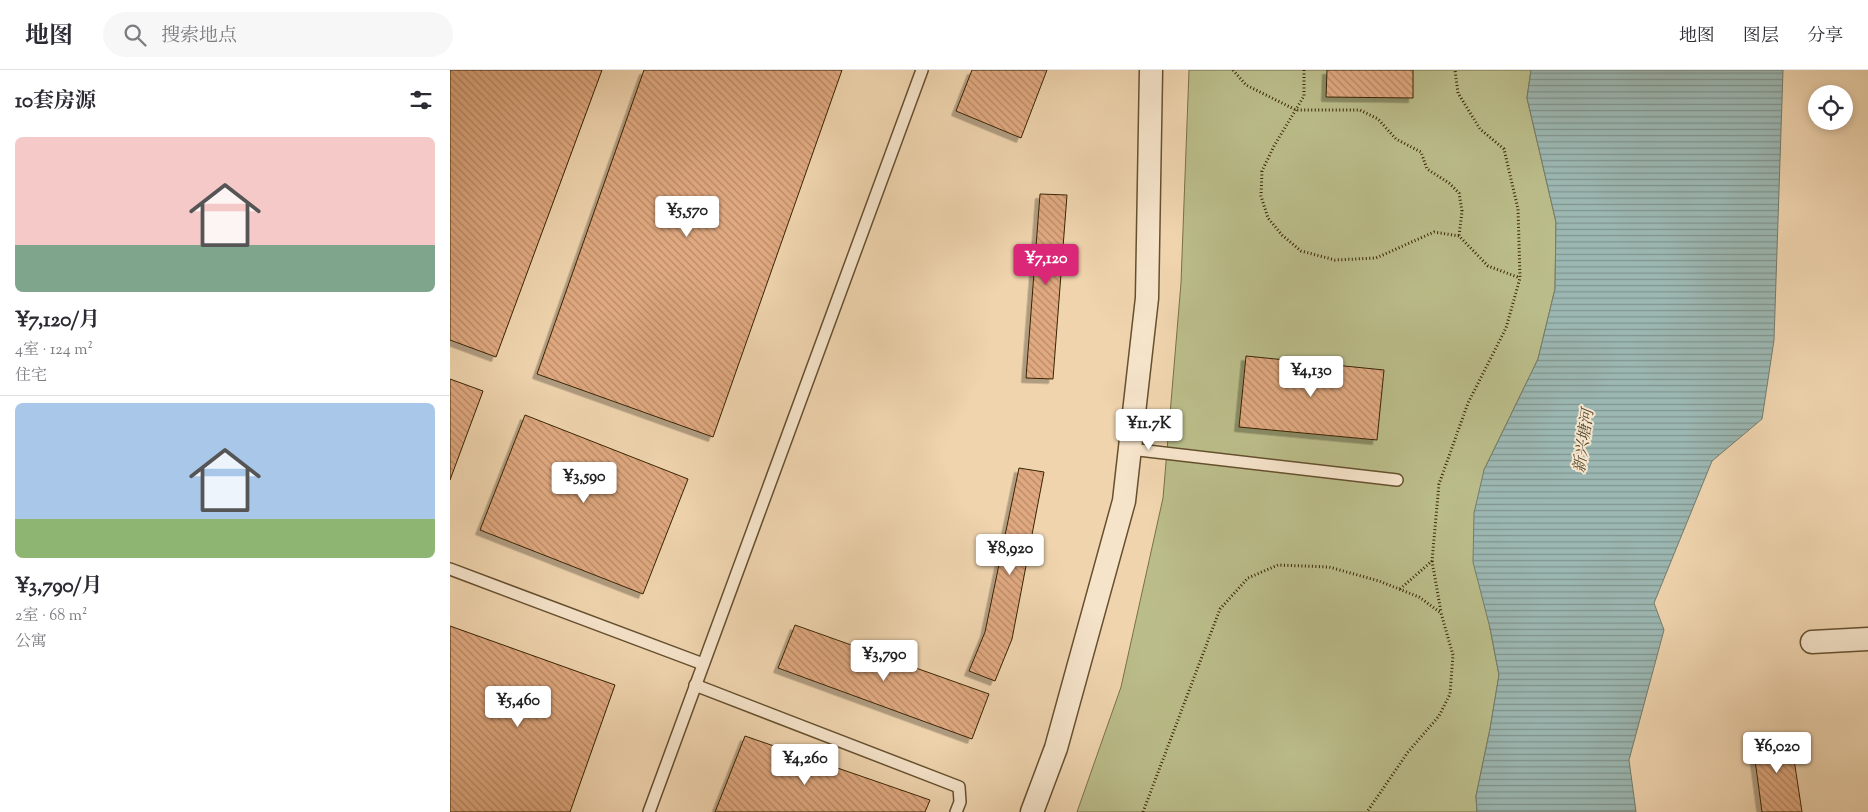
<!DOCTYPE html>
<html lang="zh">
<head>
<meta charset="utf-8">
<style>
  body { margin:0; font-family:"Sorts Mill Goudy","Noto Serif SC",serif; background:#f7f7f7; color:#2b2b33; height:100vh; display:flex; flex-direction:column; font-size:19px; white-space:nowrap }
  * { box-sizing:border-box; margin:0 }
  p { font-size:16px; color:#7c7c81 }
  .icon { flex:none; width:28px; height:28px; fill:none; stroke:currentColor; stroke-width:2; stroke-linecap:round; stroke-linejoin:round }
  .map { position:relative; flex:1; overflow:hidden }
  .side { display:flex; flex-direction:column; background:#fff; width:450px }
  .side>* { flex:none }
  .buttons { position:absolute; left:1358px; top:15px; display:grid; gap:10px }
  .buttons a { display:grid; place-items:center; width:45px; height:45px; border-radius:50%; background:#fff; box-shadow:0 2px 8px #0003; font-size:25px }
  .price { position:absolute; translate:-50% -42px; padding:0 11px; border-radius:5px; background:#fff; color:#222; font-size:16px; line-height:32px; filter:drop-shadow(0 1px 2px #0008) }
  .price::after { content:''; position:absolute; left:50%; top:30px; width:15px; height:11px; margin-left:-8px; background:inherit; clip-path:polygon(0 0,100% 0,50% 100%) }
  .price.selected { background:#db2777; color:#fff }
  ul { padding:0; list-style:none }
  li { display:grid; align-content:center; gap:10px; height:265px; padding:0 15px }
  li+li { border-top:1px solid #e1e1e2 }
  li span { display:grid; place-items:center; height:155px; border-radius:8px; color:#555 }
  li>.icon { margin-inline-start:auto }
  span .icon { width:90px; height:90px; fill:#fffc; stroke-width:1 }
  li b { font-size:21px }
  h2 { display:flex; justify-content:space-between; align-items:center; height:60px; padding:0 15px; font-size:21px }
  header { display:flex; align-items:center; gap:30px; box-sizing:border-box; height:70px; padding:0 25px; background:#fff; border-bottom:1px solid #e1e1e2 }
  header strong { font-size:24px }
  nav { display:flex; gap:28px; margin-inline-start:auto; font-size:18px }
  .search { width:350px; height:45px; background:#f7f7f7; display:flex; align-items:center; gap:12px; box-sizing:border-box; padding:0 18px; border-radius:28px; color:#7c7c81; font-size:19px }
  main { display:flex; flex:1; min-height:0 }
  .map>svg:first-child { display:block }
  .green { fill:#babc89; stroke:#7a7046 }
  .water { fill:url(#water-rules); stroke:#747c6c }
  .building { fill:url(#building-back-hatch); stroke:#392404; filter:url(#shadow) }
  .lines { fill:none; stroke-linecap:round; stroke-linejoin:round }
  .lane-casing { stroke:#66502e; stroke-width:14 }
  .street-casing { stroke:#66502e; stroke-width:25 }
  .path { stroke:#392404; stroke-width:3; stroke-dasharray:1 2.5; stroke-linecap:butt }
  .lane { stroke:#f5e3ca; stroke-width:11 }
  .street { stroke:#f5e3ca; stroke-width:22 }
  .labels { text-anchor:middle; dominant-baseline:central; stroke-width:4; stroke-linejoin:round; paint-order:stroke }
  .water-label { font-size:16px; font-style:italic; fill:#524930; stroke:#f5e3ca }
</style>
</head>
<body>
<header>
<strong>地图</strong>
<div class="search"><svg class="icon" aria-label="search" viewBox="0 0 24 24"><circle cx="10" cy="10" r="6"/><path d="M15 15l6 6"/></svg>搜索地点</div>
<nav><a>地图</a><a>图层</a><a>分享</a></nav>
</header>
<main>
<section class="side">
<h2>10套房源<svg class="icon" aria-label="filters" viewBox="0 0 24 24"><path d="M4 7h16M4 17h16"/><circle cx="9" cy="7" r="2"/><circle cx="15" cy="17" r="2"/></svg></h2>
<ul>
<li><span style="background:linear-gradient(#f6c9c9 70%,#7fa58c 0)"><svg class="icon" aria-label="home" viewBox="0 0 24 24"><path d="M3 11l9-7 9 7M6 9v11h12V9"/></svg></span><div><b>¥7,120/月</b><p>4室 · 124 m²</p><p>住宅</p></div></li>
<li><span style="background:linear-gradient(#a9c7e8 75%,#8fb573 0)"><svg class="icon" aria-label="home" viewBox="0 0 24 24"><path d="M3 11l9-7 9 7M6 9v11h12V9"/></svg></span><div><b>¥3,790/月</b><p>2室 · 68 m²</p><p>公寓</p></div></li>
</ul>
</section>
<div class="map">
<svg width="1418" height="742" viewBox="0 0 1418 742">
  <defs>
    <pattern id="water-rules" width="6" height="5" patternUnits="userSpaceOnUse" patternTransform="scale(1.25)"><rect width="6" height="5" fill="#9cb7b2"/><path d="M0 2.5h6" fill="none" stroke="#80958f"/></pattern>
    <pattern id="building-back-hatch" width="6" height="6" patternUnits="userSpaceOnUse" patternTransform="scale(1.25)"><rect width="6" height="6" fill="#e0a980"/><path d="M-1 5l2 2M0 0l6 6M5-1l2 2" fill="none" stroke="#b78967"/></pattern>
    <filter id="shadow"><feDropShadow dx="-4.5" dy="4.5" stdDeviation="0" flood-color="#0004"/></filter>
  </defs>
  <rect width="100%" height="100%" fill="#efd4ae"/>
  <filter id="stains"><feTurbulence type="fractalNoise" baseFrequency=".004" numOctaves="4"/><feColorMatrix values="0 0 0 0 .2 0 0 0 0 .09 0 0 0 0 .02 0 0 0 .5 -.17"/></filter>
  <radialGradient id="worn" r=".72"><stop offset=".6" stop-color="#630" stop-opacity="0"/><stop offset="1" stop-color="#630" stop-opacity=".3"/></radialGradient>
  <polygon class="green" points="739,0 1081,0 1077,28 1106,152 1105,219 1088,289 1034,400 1040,558 1049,605 1040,659 1026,726 1027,742 627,742 671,617 713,428 731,213"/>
  <polygon class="water" points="1081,0 1333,0 1324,270 1312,349 1262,391 1204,533 1214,560 1179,690 1186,742 1027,742 1026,726 1040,659 1049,605 1040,558 1023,492 1024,443 1034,400 1088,289 1105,219 1106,152 1077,28"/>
  <g class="building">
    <polygon points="0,0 152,0 46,287 0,270"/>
    <polygon points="194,0 392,0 263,367 87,304"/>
    <polygon points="522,0 597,0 571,68 506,41"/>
    <polygon points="877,0 963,0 963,28 876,27"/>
    <polygon points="590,124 617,125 603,309 576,308"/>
    <polygon points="796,286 934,300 927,370 789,357"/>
    <polygon points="0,309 33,321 0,410"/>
    <polygon points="75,345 238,409 193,524 30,460"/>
    <polygon points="569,398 594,402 562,569 545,611 519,601 535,562"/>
    <polygon points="345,555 539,624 522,669 328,598"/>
    <polygon points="0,556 165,615 120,742 0,742"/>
    <polygon points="1340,663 1352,742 1312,742 1302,668"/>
    <polygon points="295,666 480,730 475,742 265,742"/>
  </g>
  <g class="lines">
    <defs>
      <g id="lane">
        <polyline points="680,379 947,410"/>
        <polyline points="0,499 253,594"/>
        <polyline points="245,615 509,717 510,732 506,742"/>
        <polyline points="199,742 472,0"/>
      </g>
      <g id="street">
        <polyline points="1362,572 1418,569"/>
        <polyline points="582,742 606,678 674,431 697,228 701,0"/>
      </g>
    </defs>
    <use href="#lane" class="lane-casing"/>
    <use href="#street" class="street-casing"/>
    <g class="path">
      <polyline points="783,0 796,15 846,40 910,40 928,49 946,69 971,82 977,99 999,113 1009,123 1012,141 1009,166"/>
      <polyline points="854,0 854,26 824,76 812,101 811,126 818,148 832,165 851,181 885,190 926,188 984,162 1009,166 1038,196 1070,208"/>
      <polyline points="982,491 991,542"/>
      <polyline points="950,519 982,491 989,414 1018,333 1056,258 1070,208 1068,139 1054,79 1030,59 1008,23 1005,0"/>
      <polyline points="693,742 770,539 798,508 828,495 879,497 929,511 969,527 991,543 1003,585 1000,624 989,646 958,682 917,742"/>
    </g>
    <use href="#lane" class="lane"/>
    <use href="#street" class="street"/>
  </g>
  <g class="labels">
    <g class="water-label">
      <text transform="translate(1135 371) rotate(-82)">新兴塘河</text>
    </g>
  </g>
  <rect width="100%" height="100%" filter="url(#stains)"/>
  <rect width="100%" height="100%" fill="url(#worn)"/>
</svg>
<div class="buttons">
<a><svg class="icon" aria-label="locate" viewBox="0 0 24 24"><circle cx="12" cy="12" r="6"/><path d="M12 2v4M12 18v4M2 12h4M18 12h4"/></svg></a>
</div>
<b class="price" style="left:237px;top:168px">¥5,570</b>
<b class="price selected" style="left:596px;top:216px">¥7,120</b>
<b class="price" style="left:861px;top:328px">¥4,130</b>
<b class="price" style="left:699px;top:381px">¥11.7K</b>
<b class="price" style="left:134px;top:434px">¥3,590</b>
<b class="price" style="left:560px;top:506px">¥8,920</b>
<b class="price" style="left:434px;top:612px">¥3,790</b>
<b class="price" style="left:68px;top:658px">¥5,460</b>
<b class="price" style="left:1327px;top:704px">¥6,020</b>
<b class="price" style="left:355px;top:716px">¥4,260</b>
</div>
</main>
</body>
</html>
